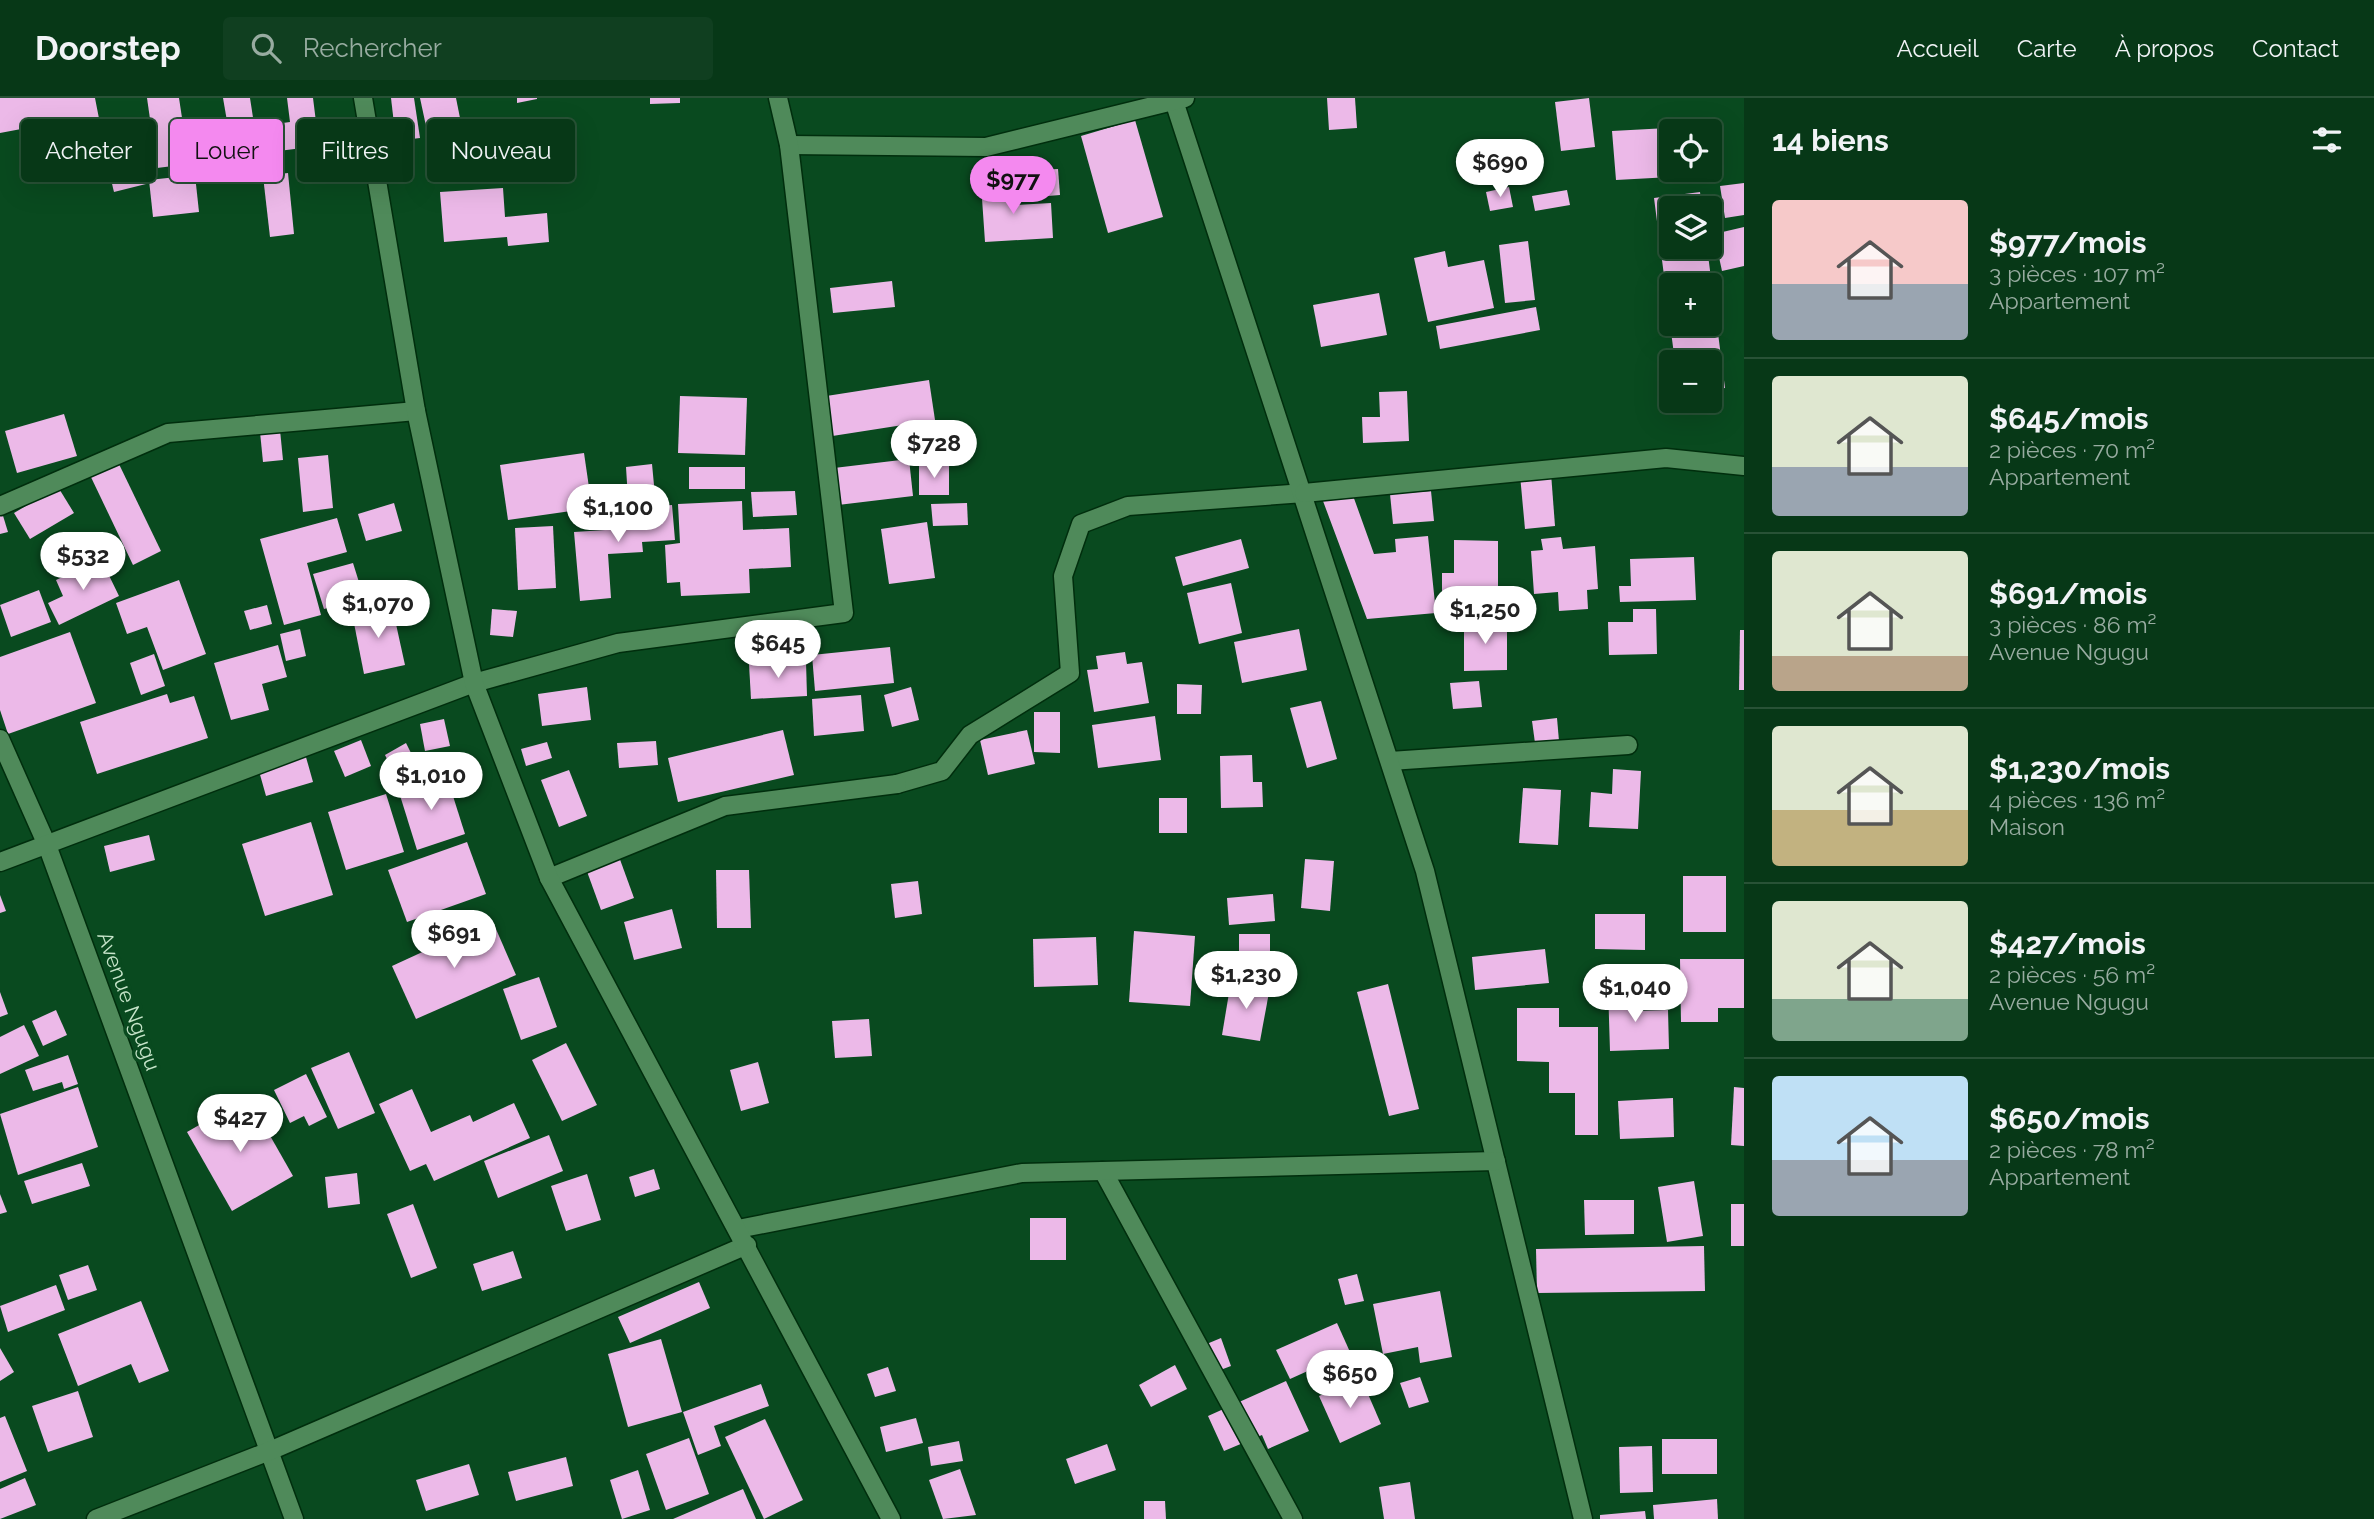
<!DOCTYPE html>
<html lang="fr">
<head>
<meta charset="utf-8">
<style>
  body { margin:0; font-family:Raleway,sans-serif; background:#103f20; color:#f1f3f6; height:100vh; display:flex; flex-direction:column; font-size:26px; white-space:nowrap }
  * { box-sizing:border-box; margin:0 }
  p { font-size:23px; color:#98aca1 }
  .icon { flex:none; width:38px; height:38px; fill:none; stroke:currentColor; stroke-width:2; stroke-linecap:round; stroke-linejoin:round }
  .map { position:relative; flex:1; overflow:hidden }
  .sheet { display:flex; flex-direction:column; background:#073817; width:630px }
  .sheet>* { flex:none }
  .banner { position:absolute; left:21px; top:21px; width:665px; height:63px; display:flex; gap:14px }
  .tools { position:absolute; left:1659px; top:21px; display:grid; gap:14px }
  .tools a { display:grid; place-items:center; width:63px; height:63px; border-radius:7px; background:#073817; box-shadow:0 7px 28px #0002,0 0 0 2px #285236; font-size:35px }
  .price { position:absolute; translate:-50% -60px; padding:0 16px; border-radius:24px; background:#fff; color:#222; font-size:23px; line-height:46px; filter:drop-shadow(0 2px 4px #0008) }
  .price::after { content:''; position:absolute; left:50%; top:42px; width:21px; height:16px; margin-left:-10px; background:inherit; clip-path:polygon(0 0,100% 0,50% 100%) }
  .price.selected { background:#f489ef; color:#111 }
  ul { padding:0; list-style:none }
  li { display:flex; align-items:center; gap:21px; height:175px; padding:0 28px }
  li+li { border-top:2px solid #285236 }
  li span { display:grid; place-items:center; flex:none; width:196px; height:140px; border-radius:7px; color:#555 }
  li>.icon { margin-inline-start:auto }
  span .icon { width:84px; height:84px; fill:#fffc; stroke-width:1 }
  li b { font-size:30px }
  h2 { display:flex; justify-content:space-between; align-items:center; height:84px; padding:0 28px; font-size:30px }
  .pill { padding:0 24px; border-radius:7px; background:#073817; box-shadow:0 7px 28px #0002,0 0 0 2px #285236; font-size:24px; line-height:63px }
  .pill.selected { background:#f489ef; color:#111 }
  header { display:flex; align-items:center; gap:42px; box-sizing:border-box; height:98px; padding:0 35px; background:#073817; border-bottom:2px solid #285236 }
  header strong { font-size:33px }
  nav { display:flex; gap:38px; margin-inline-start:auto; font-size:24px }
  .search { width:490px; height:63px; background:#103f20; display:flex; align-items:center; gap:18px; box-sizing:border-box; padding:0 24px; border-radius:7px; color:#98aca1; font-size:26px }
  main { display:flex; flex:1; min-height:0 }
  .map>svg:first-child { display:block }
  .building { fill:#ecb9e8 }
  .lines { fill:none; stroke-linecap:round; stroke-linejoin:round }
  .lane-casing { stroke:#002e0d; stroke-width:21 }
  .street-casing { stroke:#002e0d; stroke-width:21 }
  .secondary-casing { stroke:#002e0d; stroke-width:21 }
  .lane { stroke:#4f8a5a; stroke-width:18 }
  .street { stroke:#4f8a5a; stroke-width:18 }
  .secondary { stroke:#4f8a5a; stroke-width:18 }
  .labels { text-anchor:middle; dominant-baseline:central; stroke-width:7; stroke-linejoin:round; paint-order:stroke }
  .street-label { font-size:21px; fill:#c7e5ca; stroke:#094a1f }
</style>
</head>
<body>
<header>
<strong>Doorstep</strong>
<div class="search"><svg class="icon" aria-label="search" viewBox="0 0 24 24"><circle cx="10" cy="10" r="6"/><path d="M15 15l6 6"/></svg>Rechercher</div>
<nav><a>Accueil</a><a>Carte</a><a>À propos</a><a>Contact</a></nav>
</header>
<main>
<div class="map">
<svg width="1744" height="1421" viewBox="0 0 1744 1421">
  <rect width="100%" height="100%" fill="#094a1f"/>
  <g class="building">
    <polygon points="0,0 95,0 103,41 73,46 69,22 0,35"/>
    <polygon points="147,0 179,0 189,66 157,70"/>
    <polygon points="223,0 250,0 254,26 228,29"/>
    <polygon points="287,0 313,0 319,48 198,63 195,37 290,24"/>
    <polygon points="391,0 414,0 420,40 396,43"/>
    <polygon points="420,0 456,0 460,20 426,28"/>
    <polygon points="517,0 537,0 537,1 517,5"/>
    <polygon points="650,0 680,0 680,5 650,6"/>
    <polygon points="1327,0 1355,0 1357,30 1329,32"/>
    <polygon points="1589,0 1595,49 1561,53 1555,4"/>
    <polygon points="1135,22 1163,119 1108,135 1081,38"/>
    <polygon points="1686,29 1686,33 1671,33 1671,72 1688,72 1689,78 1616,82 1612,33"/>
    <polygon points="135,41 146,86 114,94 103,49"/>
    <polygon points="1058,71 1060,97 1036,99 1034,72"/>
    <polygon points="288,75 294,136 270,139 263,78"/>
    <polygon points="195,77 199,114 153,119 149,82"/>
    <polygon points="1015,84 1016,107 1051,105 1053,140 985,144 981,86"/>
    <polygon points="1744,85 1744,117 1725,120 1720,88"/>
    <polygon points="1509,89 1513,109 1490,113 1486,94"/>
    <polygon points="503,90 505,119 547,115 549,144 508,148 507,139 444,144 440,94"/>
    <polygon points="1567,92 1570,107 1535,113 1532,98"/>
    <polygon points="1700,94 1702,110 1671,110 1671,149 1707,149 1725,290 1710,292 1710,264 1675,264 1670,226 1710,226 1710,187 1671,187 1670,224 1654,100"/>
    <polygon points="1744,129 1744,168 1722,173 1714,136"/>
    <polygon points="1528,143 1535,202 1505,205 1499,147"/>
    <polygon points="1445,153 1448,169 1484,162 1494,210 1428,224 1414,160"/>
    <polygon points="892,183 895,209 833,215 830,190"/>
    <polygon points="1379,195 1387,237 1321,249 1313,207"/>
    <polygon points="1536,209 1540,232 1440,251 1436,228"/>
    <polygon points="929,282 935,322 826,339 820,299"/>
    <polygon points="1407,293 1409,343 1363,345 1362,319 1380,319 1379,294"/>
    <polygon points="680,298 747,300 745,357 678,355"/>
    <polygon points="64,316 77,358 17,375 5,333"/>
    <polygon points="280,332 283,362 263,364 260,334"/>
    <polygon points="584,355 592,410 508,422 500,367"/>
    <polygon points="328,357 333,410 303,414 298,360"/>
    <polygon points="909,361 913,398 838,407 834,370"/>
    <polygon points="117,362 161,453 133,467 89,375"/>
    <polygon points="652,366 655,398 628,401 626,369"/>
    <polygon points="949,366 949,397 919,397 919,367"/>
    <rect x="689" y="369" width="56" height="22"/>
    <polygon points="1551,375 1555,428 1525,431 1520,377"/>
    <polygon points="58,389 74,415 30,441 14,415"/>
    <polygon points="1351,392 1374,456 1396,454 1395,441 1428,438 1436,515 1367,521 1323,403"/>
    <polygon points="795,393 797,417 753,419 751,394"/>
    <polygon points="1431,393 1434,423 1393,426 1390,396"/>
    <polygon points="742,403 743,432 789,430 791,469 749,471 750,495 681,498 680,484 667,485 665,447 680,445 678,406"/>
    <polygon points="394,405 402,433 366,443 358,416"/>
    <polygon points="967,405 968,427 933,428 931,406"/>
    <polygon points="672,407 675,442 642,444 643,454 608,456 611,500 580,503 574,434 605,432 604,411"/>
    <polygon points="0,408 8,434 0,436"/>
    <polygon points="337,420 347,454 307,465 321,517 284,527 260,441"/>
    <polygon points="927,424 935,480 889,486 881,431"/>
    <polygon points="553,428 556,490 518,492 515,430"/>
    <polygon points="1561,439 1563,451 1595,448 1598,491 1587,492 1588,511 1559,513 1558,494 1534,496 1531,453 1543,452 1541,441"/>
    <polygon points="1241,441 1249,470 1183,488 1175,459"/>
    <polygon points="1454,442 1498,443 1498,499 1442,498 1442,475 1454,475"/>
    <polygon points="1694,459 1696,502 1620,504 1619,488 1631,488 1630,461"/>
    <polygon points="101,461 119,498 59,527 48,505 63,498 56,482"/>
    <polygon points="353,465 364,500 324,511 313,476"/>
    <polygon points="179,482 206,556 163,572 147,529 127,536 116,505"/>
    <polygon points="1231,485 1242,535 1199,546 1187,495"/>
    <polygon points="39,492 51,524 11,539 0,507"/>
    <polygon points="267,507 272,526 250,532 244,513"/>
    <polygon points="392,508 405,567 364,576 352,515"/>
    <polygon points="492,511 517,513 513,539 490,537"/>
    <polygon points="1633,511 1656,511 1657,556 1609,557 1608,524 1633,524"/>
    <polygon points="1507,523 1507,572 1464,573 1464,524"/>
    <polygon points="300,531 306,558 286,563 280,536"/>
    <polygon points="1299,531 1307,572 1242,585 1234,544"/>
    <polygon points="1740,532 1744,532 1744,592 1739,592"/>
    <polygon points="70,534 96,605 8,636 0,612 0,559"/>
    <polygon points="278,547 287,579 262,586 269,612 231,622 214,565"/>
    <polygon points="890,549 894,585 815,593 812,557"/>
    <polygon points="1125,554 1127,566 1142,564 1149,605 1094,614 1087,572 1098,571 1096,558"/>
    <polygon points="154,556 165,588 141,597 130,565"/>
    <polygon points="806,564 807,598 751,601 749,566"/>
    <polygon points="1479,583 1482,609 1453,611 1450,585"/>
    <polygon points="1177,586 1202,587 1201,616 1177,616"/>
    <polygon points="587,589 591,622 542,628 538,596"/>
    <polygon points="911,589 919,622 892,629 884,597"/>
    <polygon points="167,596 170,605 194,598 208,640 97,676 80,624"/>
    <polygon points="861,597 864,633 814,638 812,601"/>
    <polygon points="1321,603 1337,661 1307,670 1290,610"/>
    <polygon points="1034,614 1060,614 1060,655 1034,654"/>
    <polygon points="1155,618 1161,662 1098,670 1092,627"/>
    <polygon points="1557,620 1559,643 1535,645 1532,623"/>
    <polygon points="444,621 450,648 425,653 420,626"/>
    <polygon points="783,632 794,677 678,704 668,660"/>
    <polygon points="1027,632 1035,666 988,677 980,642"/>
    <polygon points="361,642 371,668 345,679 334,653"/>
    <polygon points="656,643 658,667 619,670 617,645"/>
    <polygon points="547,644 552,660 526,668 521,651"/>
    <polygon points="406,645 416,665 395,677 385,657"/>
    <polygon points="304,652 313,684 266,698 257,666"/>
    <polygon points="1252,657 1253,684 1262,684 1263,709 1221,710 1220,658"/>
    <polygon points="1613,671 1641,673 1638,731 1589,729 1591,694 1612,696"/>
    <polygon points="569,672 587,718 559,729 541,682"/>
    <polygon points="446,676 465,736 417,752 398,691"/>
    <polygon points="1523,690 1561,692 1558,747 1519,745"/>
    <polygon points="386,696 404,754 346,772 328,714"/>
    <rect x="1159" y="700" width="28" height="35"/>
    <polygon points="311,724 333,797 265,818 242,746"/>
    <polygon points="149,737 155,762 110,774 104,748"/>
    <polygon points="467,744 486,796 407,824 388,772"/>
    <polygon points="618,756 634,800 601,812 585,768"/>
    <polygon points="1305,761 1334,763 1330,813 1301,810"/>
    <polygon points="716,772 749,772 751,830 717,830"/>
    <rect x="1683" y="778" width="43" height="56"/>
    <polygon points="918,783 922,816 895,820 891,786"/>
    <polygon points="1273,796 1275,823 1229,827 1227,800"/>
    <polygon points="0,797 6,813 0,815"/>
    <polygon points="672,811 682,850 634,862 624,824"/>
    <polygon points="1595,816 1645,816 1645,852 1595,851"/>
    <polygon points="492,822 516,877 416,921 392,868"/>
    <polygon points="1134,833 1195,838 1190,908 1129,904"/>
    <polygon points="1239,836 1270,836 1270,856 1239,855"/>
    <polygon points="1096,839 1098,887 1034,889 1033,841"/>
    <polygon points="1545,851 1549,885 1475,892 1472,859"/>
    <polygon points="1680,861 1744,861 1744,910 1718,910 1718,924 1681,924"/>
    <polygon points="539,879 557,929 521,942 503,891"/>
    <polygon points="1231,883 1270,889 1260,943 1222,937"/>
    <polygon points="1388,886 1419,1011 1389,1018 1357,894"/>
    <polygon points="1630,888 1632,913 1668,912 1669,951 1610,953 1608,889"/>
    <polygon points="0,894 8,916 0,919"/>
    <polygon points="1517,910 1559,910 1559,929 1598,929 1598,1037 1575,1037 1575,995 1549,995 1549,964 1517,963"/>
    <polygon points="56,912 67,937 43,948 32,923"/>
    <polygon points="869,921 872,958 835,960 832,923"/>
    <polygon points="24,927 39,958 0,976 0,939"/>
    <polygon points="566,945 597,1007 562,1023 532,962"/>
    <polygon points="349,954 375,1015 338,1031 311,970"/>
    <polygon points="68,957 78,986 64,991 62,984 33,993 25,972"/>
    <polygon points="758,964 769,1005 741,1013 730,972"/>
    <polygon points="306,976 327,1019 309,1028 304,1018 290,1025 274,992"/>
    <polygon points="78,989 98,1049 18,1077 0,1016"/>
    <polygon points="1734,989 1744,990 1744,1048 1731,1047"/>
    <polygon points="412,991 431,1034 470,1017 473,1024 514,1005 530,1040 434,1083 426,1066 410,1073 379,1006"/>
    <polygon points="248,999 293,1078 232,1113 187,1034"/>
    <polygon points="1673,1000 1674,1039 1620,1041 1618,1003"/>
    <polygon points="549,1037 563,1073 498,1100 484,1063"/>
    <polygon points="82,1065 90,1088 32,1106 24,1083"/>
    <polygon points="654,1071 660,1091 635,1099 629,1079"/>
    <polygon points="357,1075 360,1106 328,1110 325,1079"/>
    <polygon points="587,1076 601,1122 566,1133 551,1088"/>
    <polygon points="1694,1083 1703,1138 1667,1144 1658,1089"/>
    <polygon points="0,1096 7,1114 0,1116"/>
    <polygon points="1584,1102 1634,1102 1634,1136 1585,1137"/>
    <polygon points="413,1106 437,1170 411,1180 387,1116"/>
    <rect x="1731" y="1106" width="13" height="42"/>
    <rect x="1030" y="1120" width="36" height="42"/>
    <polygon points="1704,1148 1705,1193 1537,1195 1536,1151"/>
    <polygon points="513,1153 522,1180 482,1193 473,1166"/>
    <polygon points="88,1167 97,1192 68,1202 59,1177"/>
    <polygon points="1357,1176 1364,1203 1345,1207 1338,1181"/>
    <polygon points="699,1184 710,1210 630,1245 618,1219"/>
    <polygon points="56,1187 65,1212 8,1234 0,1208"/>
    <polygon points="1440,1193 1452,1259 1420,1265 1418,1249 1383,1256 1373,1206"/>
    <polygon points="141,1203 169,1273 139,1285 131,1266 78,1288 58,1236"/>
    <polygon points="1337,1225 1350,1254 1290,1281 1276,1252"/>
    <polygon points="1221,1240 1231,1268 1207,1277 1197,1250"/>
    <polygon points="661,1241 682,1314 628,1329 608,1256"/>
    <polygon points="0,1250 14,1274 0,1283"/>
    <polygon points="1175,1267 1187,1291 1151,1309 1139,1287"/>
    <polygon points="888,1269 896,1293 875,1299 867,1276"/>
    <polygon points="1420,1279 1429,1304 1409,1310 1400,1285"/>
    <polygon points="1361,1280 1381,1326 1340,1345 1319,1298"/>
    <polygon points="1286,1283 1309,1333 1268,1351 1262,1337 1224,1353 1208,1318"/>
    <polygon points="761,1286 769,1308 714,1328 721,1348 698,1357 683,1314"/>
    <polygon points="78,1293 93,1339 48,1354 32,1308"/>
    <polygon points="5,1318 27,1373 0,1384 0,1320"/>
    <polygon points="916,1320 923,1345 886,1354 880,1329"/>
    <polygon points="765,1321 803,1402 764,1421 725,1339"/>
    <polygon points="689,1340 709,1396 666,1412 646,1356"/>
    <rect x="1662" y="1341" width="55" height="35"/>
    <polygon points="959,1343 963,1363 931,1368 928,1349"/>
    <polygon points="1107,1346 1116,1372 1075,1386 1066,1361"/>
    <polygon points="1652,1348 1653,1394 1620,1395 1619,1349"/>
    <polygon points="566,1359 573,1388 516,1403 508,1374"/>
    <polygon points="469,1366 479,1397 426,1413 416,1382"/>
    <polygon points="960,1371 976,1417 943,1421 929,1382"/>
    <polygon points="638,1372 650,1412 622,1421 610,1382"/>
    <polygon points="25,1380 36,1407 0,1421 0,1391"/>
    <polygon points="1410,1384 1415,1421 1384,1421 1379,1389"/>
    <polygon points="743,1391 756,1421 673,1421"/>
    <polygon points="1717,1401 1718,1421 1654,1421 1653,1407"/>
    <polygon points="1144,1403 1165,1403 1166,1421 1144,1421"/>
    <polygon points="1645,1413 1646,1421 1600,1421 1600,1417"/>
  </g>
  <g class="lines">
    <defs>
      <g id="lane">
        <polyline points="0,408 168,335 416,313"/>
        <polyline points="1390,663 1628,647"/>
        <polyline points="897,686 942,673 970,637 1070,575 1063,478 1081,426 1128,408 1304,395"/>
        <polyline points="1103,1073 1293,1421"/>
      </g>
      <g id="street">
        <polyline points="1173,0 1425,773 1583,1421"/>
        <polyline points="789,47 986,49 1185,0"/>
        <polyline points="1304,395 1666,360 1744,368"/>
        <polyline points="0,641 47,747 294,1421"/>
        <polyline points="0,764 474,585 618,545 844,515 789,47 778,0"/>
        <polyline points="549,780 725,708 897,686"/>
        <polyline points="738,1131 1022,1075 1496,1063"/>
        <polyline points="96,1421 272,1352 747,1147"/>
      </g>
      <polyline id="secondary" points="363,0 416,313 474,585 549,780 891,1421"/>
    </defs>
    <use href="#lane" class="lane-casing"/>
    <use href="#street" class="street-casing"/>
    <use href="#secondary" class="secondary-casing"/>
    <use href="#lane" class="lane"/>
    <use href="#street" class="street"/>
    <use href="#secondary" class="secondary"/>
  </g>
  <g class="labels">
    <g class="street-label">
      <text transform="translate(129 903) rotate(70)">Avenue Ngugu</text>
    </g>
  </g>
</svg>
<div class="tools">
<a><svg class="icon" aria-label="locate" viewBox="0 0 24 24"><circle cx="12" cy="12" r="6"/><path d="M12 2v4M12 18v4M2 12h4M18 12h4"/></svg></a>
<a><svg class="icon" aria-label="layers" viewBox="0 0 24 24"><path d="M12 4l9 5-9 5-9-5zM3 14l9 5 9-5"/></svg></a>
<a>+</a>
<a>−</a>
</div>
<b class="price" style="left:1500px;top:101px">$690</b>
<b class="price selected" style="left:1013px;top:118px">$977</b>
<b class="price" style="left:934px;top:382px">$728</b>
<b class="price" style="left:618px;top:446px">$1,100</b>
<b class="price" style="left:83px;top:494px">$532</b>
<b class="price" style="left:378px;top:542px">$1,070</b>
<b class="price" style="left:1485px;top:548px">$1,250</b>
<b class="price" style="left:778px;top:582px">$645</b>
<b class="price" style="left:431px;top:714px">$1,010</b>
<b class="price" style="left:454px;top:872px">$691</b>
<b class="price" style="left:1246px;top:913px">$1,230</b>
<b class="price" style="left:1635px;top:926px">$1,040</b>
<b class="price" style="left:240px;top:1056px">$427</b>
<b class="price" style="left:1350px;top:1312px">$650</b>
<div class="banner">
<a class="pill">Acheter</a>
<a class="pill selected">Louer</a>
<a class="pill">Filtres</a>
<a class="pill">Nouveau</a>
</div>
</div>
<section class="sheet">
<h2>14 biens<svg class="icon" aria-label="filters" viewBox="0 0 24 24"><path d="M4 7h16M4 17h16"/><circle cx="9" cy="7" r="2"/><circle cx="15" cy="17" r="2"/></svg></h2>
<ul>
<li><span style="background:linear-gradient(#f6c9c9 60%,#9aa5b1 0)"><svg class="icon" aria-label="home" viewBox="0 0 24 24"><path d="M3 11l9-7 9 7M6 9v11h12V9"/></svg></span><div><b>$977/mois</b><p>3 pièces · 107 m²</p><p>Appartement</p></div></li>
<li><span style="background:linear-gradient(#dfe7d0 65%,#9aa5b1 0)"><svg class="icon" aria-label="home" viewBox="0 0 24 24"><path d="M3 11l9-7 9 7M6 9v11h12V9"/></svg></span><div><b>$645/mois</b><p>2 pièces · 70 m²</p><p>Appartement</p></div></li>
<li><span style="background:linear-gradient(#dfe7d0 75%,#b9a48a 0)"><svg class="icon" aria-label="home" viewBox="0 0 24 24"><path d="M3 11l9-7 9 7M6 9v11h12V9"/></svg></span><div><b>$691/mois</b><p>3 pièces · 86 m²</p><p>Avenue Ngugu</p></div></li>
<li><span style="background:linear-gradient(#dfe7d0 60%,#c2b280 0)"><svg class="icon" aria-label="home" viewBox="0 0 24 24"><path d="M3 11l9-7 9 7M6 9v11h12V9"/></svg></span><div><b>$1,230/mois</b><p>4 pièces · 136 m²</p><p>Maison</p></div></li>
<li><span style="background:linear-gradient(#dfe7d0 70%,#7fa58c 0)"><svg class="icon" aria-label="home" viewBox="0 0 24 24"><path d="M3 11l9-7 9 7M6 9v11h12V9"/></svg></span><div><b>$427/mois</b><p>2 pièces · 56 m²</p><p>Avenue Ngugu</p></div></li>
<li><span style="background:linear-gradient(#bfe0f5 60%,#9aa5b1 0)"><svg class="icon" aria-label="home" viewBox="0 0 24 24"><path d="M3 11l9-7 9 7M6 9v11h12V9"/></svg></span><div><b>$650/mois</b><p>2 pièces · 78 m²</p><p>Appartement</p></div></li>
</ul>
</section>
</main>
</body>
</html>
